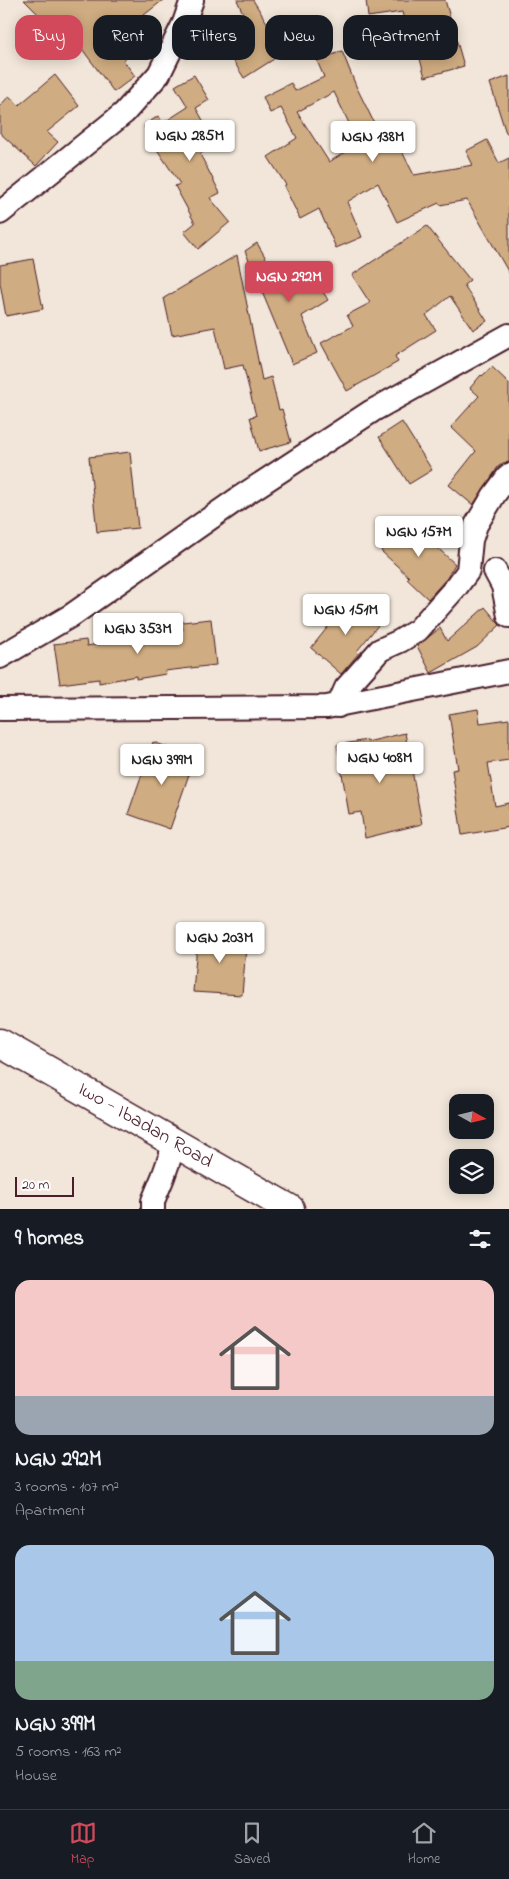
<!DOCTYPE html>
<html lang="en">
<head>
<meta charset="utf-8">
<style>
  body { margin:0; font-family:"Indie Flower",sans-serif; background:#242831; color:#f1f3f6; height:100vh; display:flex; flex-direction:column; font-size:19px; white-space:nowrap }
  * { box-sizing:border-box; margin:0 }
  p { font-size:16px; color:#9ea1a6 }
  .icon { flex:none; width:28px; height:28px; fill:none; stroke:currentColor; stroke-width:2; stroke-linecap:round; stroke-linejoin:round }
  .map { position:relative; height:1209px; overflow:hidden }
  .panel { display:flex; flex-direction:column; background:#171b24; flex:1 }
  .panel>* { flex:none }
  .guide { position:absolute; left:15px; top:15px; width:480px; height:45px; display:flex; gap:10px }
  .needle { width:32px; rotate:98deg }
  .controls { position:absolute; left:449px; top:1094px; display:grid; gap:10px }
  .controls a { display:grid; place-items:center; width:45px; height:45px; border-radius:10px; background:#171b24; box-shadow:0 2px 12px #0003; font-size:25px }
  .scale { position:absolute; left:15px; bottom:12px; width:59px; box-sizing:border-box; padding-left:5px; border:2px solid #4a1f2b; border-top:0; font-size:14px; line-height:18px; white-space:nowrap; color:#4a1f2b; -webkit-text-stroke:4px #fff; paint-order:stroke }
  .price { position:absolute; translate:-50% -42px; padding:0 11px; border-radius:5px; background:#fff; color:#222; font-size:16px; line-height:32px; filter:drop-shadow(0 1px 2px #0008) }
  .price::after { content:''; position:absolute; left:50%; top:30px; width:15px; height:11px; margin-left:-8px; background:inherit; clip-path:polygon(0 0,100% 0,50% 100%) }
  .price.selected { background:#d1495b; color:#fff }
  ul { padding:0; list-style:none }
  li { display:grid; align-content:center; gap:10px; height:265px; padding:0 15px }
  li span { display:grid; place-items:center; height:155px; border-radius:15px; color:#555 }
  li>.icon { margin-inline-start:auto }
  span .icon { width:90px; height:90px; fill:#fffc; stroke-width:1 }
  li b { font-size:21px }
  h2 { display:flex; justify-content:space-between; align-items:center; height:60px; padding:0 15px; font-size:21px }
  .chip { padding:0 18px; border-radius:15px; background:#171b24; box-shadow:0 2px 12px #0003; font-size:18px; line-height:45px }
  .chip.selected { background:#d1495b; color:#fff }
  .tab-bar { display:flex; justify-content:space-around; align-items:center; height:70px; border-top:1px solid #363941; background:#171b24; font-size:14px; color:#9ea1a6 }
  .tab-bar a { display:grid; justify-items:center; gap:2px }
  .tab-bar .selected { color:#d1495b }
  .map>svg:first-child { display:block }
  .building { fill:#cfac81; stroke:#4a1f2b; fill-rule:evenodd }
  .lines { fill:none; stroke-linecap:round; stroke-linejoin:round }
  .street-casing { stroke:#4a1f2b; stroke-width:26 }
  .primary-casing { stroke:#4a1f2b; stroke-width:31 }
  .street { stroke:#fff; stroke-width:22 }
  .primary { stroke:#fff; stroke-width:28 }
  .labels { text-anchor:middle; dominant-baseline:central; stroke-width:4; stroke-linejoin:round; paint-order:stroke }
  .street-label { font-size:20px; fill:#4a1f2b; stroke:#fff }
</style>
</head>
<body>
<div class="map">
<svg width="509" height="1209" viewBox="0 0 509 1209">
  <rect width="100%" height="100%" fill="#f1e6d9"/>
  <filter id="ink" filterUnits="userSpaceOnUse"><feTurbulence type="fractalNoise" baseFrequency=".02" numOctaves="2"/><feDisplacementMap in="SourceGraphic" scale="10" xChannelSelector="R" yChannelSelector="G"/><feConvolveMatrix kernelMatrix="1 2 1 2 8 2 1 2 1" color-interpolation-filters="sRGB"/></filter>
  <g filter="url(#ink)">
    <g class="building">
      <polygon points="24,0 163,0 139,19 153,37 123,60 135,76 114,92 71,34 42,59 19,34 39,15"/>
      <polygon points="237,0 253,0 285,52 244,78 220,39 247,22"/>
      <polygon points="366,0 445,0 464,66 425,77 412,30 407,31 402,12 368,17"/>
      <path d="M 342,51 L 356,86 L 383,141 L 394,136 L 414,175 L 473,165 L 466,151 L 487,140 L 499,163 L 509,158 L 509,273 L 467,200 L 440,205 L 439,203 L 397,222 L 378,183 L 347,202 L 362,237 L 336,248 L 319,209 L 300,219 L 284,186 L 286,185 L 268,157 L 297,138 L 281,108 L 270,113 L 263,97 L 291,83 L 295,91 L 324,77 L 317,61 ZM 334,92 L 359,144 L 329,162 L 297,112 Z"/>
      <polygon points="55,75 79,106 47,132 58,142 36,166 0,133 0,106 9,96 19,105"/>
      <polygon points="194,75 209,100 196,108 208,129 197,136 206,150 200,154 220,193 210,198 230,222 198,249 184,232 195,223 175,186 180,184 148,136 144,126 158,116 163,123 188,107 175,86"/>
      <polygon points="509,76 509,132 506,133 490,83"/>
      <polygon points="427,226 470,280 464,285 487,321 473,330 450,296 426,315 436,330 395,356 398,362 347,391 321,343 353,326 347,315 370,303 352,275"/>
      <polygon points="257,243 281,284 308,267 328,300 302,316 317,353 292,364 245,251"/>
      <polygon points="237,255 262,380 271,377 279,410 282,409 291,442 259,451 250,417 256,416 243,365 224,369 215,327 172,335 164,298"/>
      <polygon points="33,259 43,309 6,316 0,283 0,265"/>
      <polygon points="492,367 509,383 509,462 503,463 498,467 473,505 449,485 476,451 451,427 479,396 470,388 481,375 482,376"/>
      <polygon points="402,422 432,470 409,484 379,437"/>
      <polygon points="130,452 138,528 97,532 89,457"/>
      <polygon points="411,518 431,536 428,539 455,564 447,578 428,599 407,579 409,577 381,551"/>
      <polygon points="351,598 380,623 357,651 359,653 341,674 311,648"/>
      <polygon points="485,607 500,625 477,647 431,673 417,646 440,628 447,641"/>
      <polygon points="211,619 216,665 165,671 166,674 136,679 136,676 99,683 99,679 60,684 54,644 86,640 87,646 183,630 182,622"/>
      <polygon points="478,709 480,723 509,719 509,760 488,763 495,806 509,803 509,827 462,835 452,770 458,769 449,714"/>
      <polygon points="405,733 422,824 365,838 361,812 349,814 337,745 367,740 367,742"/>
      <polygon points="153,742 195,757 170,829 128,814"/>
      <polygon points="198,932 247,935 242,995 193,992"/>
    </g>
    <g class="lines">
      <defs>
        <g id="street">
          <polyline points="0,213 124,113 159,74 184,23 192,0"/>
          <polyline points="495,571 503,586 509,616"/>
          <polyline points="0,657 72,615 239,498 372,411 509,335"/>
          <polyline points="338,706 346,688 380,650 400,641 418,630 457,586 468,571 471,540 476,525 494,495 509,475"/>
          <polyline points="0,709 327,707 509,671"/>
          <polyline points="153,1209 153,1201 163,1177 175,1143"/>
        </g>
        <polyline id="primary" points="0,1043 290,1209"/>
      </defs>
      <use href="#street" class="street-casing"/>
      <use href="#primary" class="primary-casing"/>
      <use href="#street" class="street"/>
      <use href="#primary" class="primary"/>
    </g>
  </g>
  <g class="labels">
    <g class="street-label">
      <text transform="translate(145 1126) rotate(30)">Iwo - Ibadan Road</text>
    </g>
  </g>
</svg>
<div class="controls">
<a><svg class="needle" viewBox="-14 -14 28 28"><path d="M0-13l5 13h-10z" fill="#e53935"/><path d="M0 13l5-13h-10z" fill="#9ea1a6"/></svg></a>
<a><svg class="icon" aria-label="layers" viewBox="0 0 24 24"><path d="M12 4l9 5-9 5-9-5zM3 14l9 5 9-5"/></svg></a>
</div>
<div class="scale">20 m</div>
<b class="price" style="left:190px;top:162px">NGN 285M</b>
<b class="price" style="left:373px;top:163px">NGN 138M</b>
<b class="price selected" style="left:289px;top:303px">NGN 292M</b>
<b class="price" style="left:419px;top:558px">NGN 157M</b>
<b class="price" style="left:346px;top:636px">NGN 151M</b>
<b class="price" style="left:138px;top:655px">NGN 353M</b>
<b class="price" style="left:380px;top:784px">NGN 408M</b>
<b class="price" style="left:162px;top:786px">NGN 399M</b>
<b class="price" style="left:220px;top:964px">NGN 203M</b>
<div class="guide">
<a class="chip selected">Buy</a>
<a class="chip">Rent</a>
<a class="chip">Filters</a>
<a class="chip">New</a>
<a class="chip">Apartment</a>
</div>
</div>
<section class="panel">
<h2>9 homes<svg class="icon" aria-label="filters" viewBox="0 0 24 24"><path d="M4 7h16M4 17h16"/><circle cx="9" cy="7" r="2"/><circle cx="15" cy="17" r="2"/></svg></h2>
<ul>
<li><span style="background:linear-gradient(#f6c9c9 75%,#9aa5b1 0)"><svg class="icon" aria-label="home" viewBox="0 0 24 24"><path d="M3 11l9-7 9 7M6 9v11h12V9"/></svg></span><div><b>NGN 292M</b><p>3 rooms · 107 m²</p><p>Apartment</p></div></li>
<li><span style="background:linear-gradient(#a9c7e8 75%,#7fa58c 0)"><svg class="icon" aria-label="home" viewBox="0 0 24 24"><path d="M3 11l9-7 9 7M6 9v11h12V9"/></svg></span><div><b>NGN 399M</b><p>5 rooms · 163 m²</p><p>House</p></div></li>
</ul>
</section>
<nav class="tab-bar">
<a class="selected"><svg class="icon" aria-label="map" viewBox="0 0 24 24"><path d="M3 6l6-2 6 2 6-2v14l-6 2-6-2-6 2zM9 4v14M15 6v14"/></svg>Map</a>
<a><svg class="icon" aria-label="saved" viewBox="0 0 24 24"><path d="M7 4h10v16l-5-4-5 4z"/></svg>Saved</a>
<a><svg class="icon" aria-label="home" viewBox="0 0 24 24"><path d="M3 11l9-7 9 7M6 9v11h12V9"/></svg>Home</a>
</nav>
</body>
</html>
